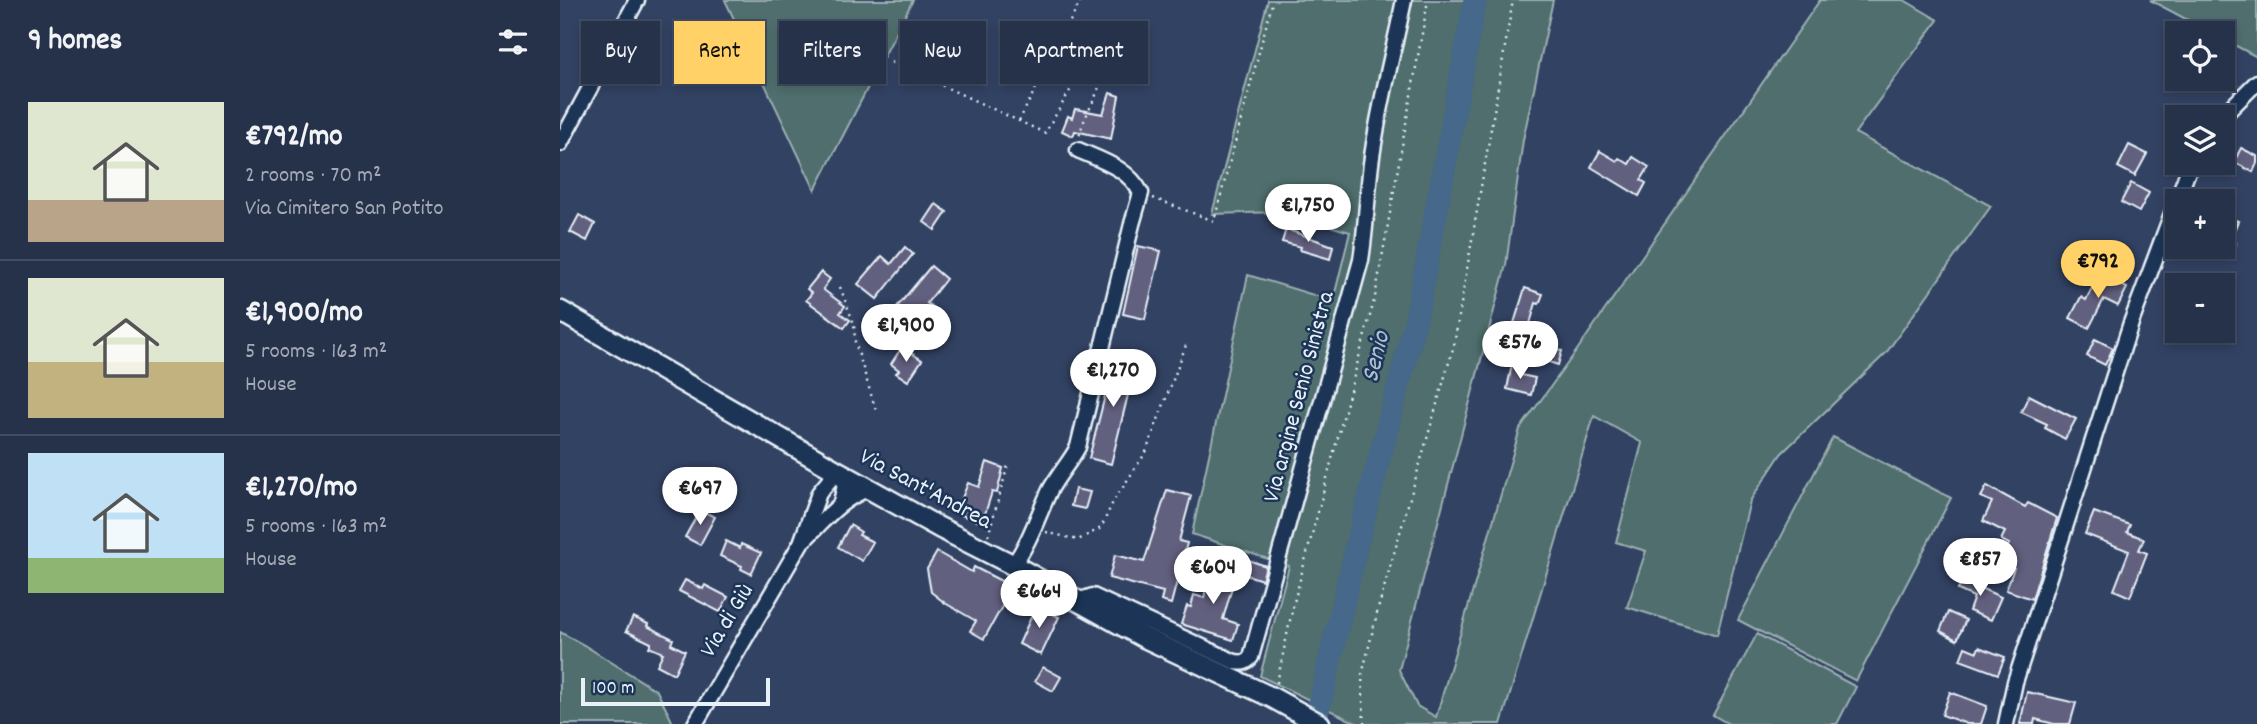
<!DOCTYPE html>
<html lang="en">
<head>
<meta charset="utf-8">
<style>
  body { margin:0; font-family:Dekko,sans-serif; background:#2e3a51; color:#f1f3f6; height:100vh; display:flex; flex-direction:column; font-size:26px; white-space:nowrap }
  * { box-sizing:border-box; margin:0 }
  p { font-size:23px; color:#a4aab5 }
  .icon { flex:none; width:38px; height:38px; fill:none; stroke:currentColor; stroke-width:2; stroke-linecap:round; stroke-linejoin:round }
  .map { position:relative; flex:1; overflow:hidden }
  .drawer { display:flex; flex-direction:column; background:#26324a; width:560px }
  .drawer>* { flex:none }
  .banner { position:absolute; left:21px; top:21px; width:665px; height:63px; display:flex; gap:14px }
  .tools { position:absolute; left:1605px; top:21px; display:grid; gap:14px }
  .tools a { display:grid; place-items:center; width:70px; height:70px; border-radius:0px; background:#26324a; box-shadow:0 4px 10px #0003,0 0 0 2px #424d62; font-size:35px }
  .scale { position:absolute; left:21px; bottom:18px; width:189px; box-sizing:border-box; padding-left:7px; border:4px solid #e8f1f8; border-top:0; font-size:19px; line-height:24px; white-space:nowrap; color:#e8f1f8; -webkit-text-stroke:5px #1d3557; paint-order:stroke }
  .price { position:absolute; translate:-50% -60px; padding:0 16px; border-radius:24px; background:#fff; color:#222; font-size:23px; line-height:46px; filter:drop-shadow(0 2px 4px #0008) }
  .price::after { content:''; position:absolute; left:50%; top:42px; width:21px; height:16px; margin-left:-10px; background:inherit; clip-path:polygon(0 0,100% 0,50% 100%) }
  .price.active { background:#ffd166; color:#111 }
  ul { padding:0; list-style:none }
  li { display:flex; align-items:center; gap:21px; height:175px; padding:0 28px }
  li+li { border-top:2px solid #424d62 }
  li span { display:grid; place-items:center; flex:none; width:196px; height:140px; border-radius:0px; color:#555 }
  li>.icon { margin-inline-start:auto }
  span .icon { width:84px; height:84px; fill:#fffc; stroke-width:1 }
  li b { font-size:30px }
  h2 { display:flex; justify-content:space-between; align-items:center; height:84px; padding:0 28px; font-size:30px }
  .chip { padding:0 24px; border-radius:0px; background:#26324a; box-shadow:0 4px 10px #0003,0 0 0 2px #424d62; font-size:24px; line-height:63px }
  .chip.active { background:#ffd166; color:#111 }
  main { display:flex; flex:1; min-height:0 }
  .map>svg:first-child { display:block }
  .green { fill:#506e6d; stroke:#9cb0b2; stroke-width:2 }
  .lines { fill:none; stroke-linecap:round; stroke-linejoin:round }
  .river { stroke:#44688b; stroke-width:23 }
  .building { fill:#62607f; stroke:#e8f1f8; stroke-width:2 }
  .minor-casing { stroke:#e8f1f8; stroke-width:19 }
  .tertiary-casing { stroke:#e8f1f8; stroke-width:24 }
  .path { stroke:#e8f1f8; stroke-width:2.5; stroke-dasharray:2 5; stroke-linecap:butt }
  .minor { stroke:#1d3557; stroke-width:14 }
  .tertiary { stroke:#1d3557; stroke-width:19 }
  .labels { text-anchor:middle; dominant-baseline:central; stroke-width:5; stroke-linejoin:round; paint-order:stroke }
  .street-label { font-size:24px; fill:#e8f1f8; stroke:#1d3557 }
  .water-label { font-size:26px; font-style:italic; fill:#afc1d2; stroke:#1d3557 }
</style>
</head>
<body>
<main>
<section class="drawer">
<h2>9 homes<svg class="icon" aria-label="filters" viewBox="0 0 24 24"><path d="M4 7h16M4 17h16"/><circle cx="9" cy="7" r="2"/><circle cx="15" cy="17" r="2"/></svg></h2>
<ul>
<li><span style="background:linear-gradient(#dfe7d0 70%,#b9a48a 0)"><svg class="icon" aria-label="home" viewBox="0 0 24 24"><path d="M3 11l9-7 9 7M6 9v11h12V9"/></svg></span><div><b>€792/mo</b><p>2 rooms · 70 m²</p><p>Via Cimitero San Potito</p></div></li>
<li><span style="background:linear-gradient(#dfe7d0 60%,#c2b280 0)"><svg class="icon" aria-label="home" viewBox="0 0 24 24"><path d="M3 11l9-7 9 7M6 9v11h12V9"/></svg></span><div><b>€1,900/mo</b><p>5 rooms · 163 m²</p><p>House</p></div></li>
<li><span style="background:linear-gradient(#bfe0f5 75%,#8fb573 0)"><svg class="icon" aria-label="home" viewBox="0 0 24 24"><path d="M3 11l9-7 9 7M6 9v11h12V9"/></svg></span><div><b>€1,270/mo</b><p>5 rooms · 163 m²</p><p>House</p></div></li>
</ul>
</section>
<div class="map">
<svg width="1697" height="724" viewBox="0 0 1697 724">
  <rect width="100%" height="100%" fill="#324263"/>
  <filter id="ink" filterUnits="userSpaceOnUse"><feTurbulence type="fractalNoise" baseFrequency=".0143" numOctaves="2"/><feDisplacementMap in="SourceGraphic" scale="14" xChannelSelector="R" yChannelSelector="G"/><feConvolveMatrix kernelMatrix="1 2 1 2 8 2 1 2 1" color-interpolation-filters="sRGB"/></filter>
  <g filter="url(#ink)">
    <g class="green">
      <polygon points="165,0 353,0 255,190"/>
      <polygon points="708,0 993,0 963,140 946,265 839,670 857,706 876,717 960,429 1015,353 1260,0 1344,0 1378,20 1295,133 1431,206 1326,353 1221,454 1190,501 1157,635 1067,607 1086,551 1056,542 1082,443 1034,416 941,724 798,724 700,676 729,566 632,534 688,275 773,301 790,232 723,212 652,214"/>
      <polygon points="1590,0 1697,0 1697,57 1663,39 1662,33 1652,33"/>
      <polygon points="1273,437 1391,498 1296,681 1178,620"/>
      <polygon points="0,632 24,645 97,691 112,721 111,724 0,724"/>
      <polygon points="1197,634 1296,687 1277,724 1169,724 1153,715"/>
    </g>
    <g class="lines">
      <polyline class="river" points="755,724 797,544 857,315 915,0"/>
    </g>
    <g class="building">
      <polygon points="550,93 559,96 551,139 515,131 513,136 502,131 508,116 512,118 515,109 543,114"/>
      <polygon points="1569,145 1587,154 1575,176 1558,167"/>
      <polygon points="1681,148 1697,156 1697,163 1693,172 1674,162"/>
      <polygon points="1040,151 1057,161 1059,158 1069,164 1073,157 1089,167 1081,180 1086,183 1079,196 1031,167"/>
      <polygon points="1571,183 1589,193 1579,212 1561,202"/>
      <polygon points="376,204 387,212 375,230 364,222"/>
      <polygon points="19,215 35,224 27,241 10,232"/>
      <polygon points="1662,215 1678,221 1670,240 1676,243 1672,252 1666,249 1662,258"/>
      <polygon points="726,229 773,246 770,259 740,250 741,247 722,242"/>
      <polygon points="578,246 601,251 585,319 563,314"/>
      <polygon points="345,247 353,254 317,299 298,284 322,256 331,264"/>
      <polygon points="371,266 386,279 367,303 372,307 358,324 352,319 347,326 332,313"/>
      <polygon points="261,272 270,279 263,289 265,291 285,306 280,313 290,320 284,328 246,300 252,293 247,289"/>
      <polygon points="1539,274 1567,288 1558,306 1544,299 1529,328 1510,318 1521,297 1526,300"/>
      <polygon points="965,288 983,294 979,304 976,303 969,327 993,335 989,347 1002,351 998,365 973,357 976,348 949,339"/>
      <polygon points="1535,339 1553,348 1545,365 1527,356"/>
      <polygon points="342,347 362,360 348,381 336,373 339,370 331,364"/>
      <polygon points="556,353 577,358 551,464 529,458"/>
      <polygon points="952,364 963,366 961,375 975,378 971,395 947,389"/>
      <polygon points="1469,395 1516,419 1505,439 1485,428 1487,424 1461,412"/>
      <polygon points="427,462 443,468 437,493 432,492 422,523 396,513 408,483 419,487"/>
      <polygon points="1427,486 1465,507 1468,503 1497,518 1472,599 1446,590 1454,568 1441,562 1449,544 1441,540 1445,532 1423,521 1432,502 1421,497"/>
      <polygon points="515,489 530,492 525,509 511,506"/>
      <polygon points="607,490 631,496 619,541 627,543 611,604 601,601 603,592 549,578 555,555 584,562"/>
      <polygon points="140,510 155,517 140,545 125,537"/>
      <polygon points="1534,512 1570,525 1567,532 1584,539 1579,550 1587,553 1570,597 1554,590 1569,551 1525,534"/>
      <polygon points="290,525 301,532 299,535 313,542 302,561 278,547"/>
      <polygon points="166,541 180,548 181,544 201,553 191,574 181,569 182,566 160,556"/>
      <polygon points="377,552 412,572 414,567 453,587 424,639 410,631 416,621 385,603 371,592 367,569"/>
      <polygon points="685,559 706,566 702,580 681,573"/>
      <polygon points="651,566 676,573 663,619 678,624 673,640 621,624 627,606 631,607 634,595 644,598"/>
      <polygon points="1405,572 1414,576 1411,584 1441,597 1431,620 1409,611 1414,597 1398,590"/>
      <polygon points="125,580 143,589 145,585 168,597 160,612 119,591"/>
      <polygon points="476,606 499,617 481,655 459,644"/>
      <polygon points="1388,612 1406,620 1397,640 1380,631"/>
      <polygon points="73,617 88,624 87,626 113,639 111,644 125,651 114,674 97,665 103,653 89,647 91,643 66,631"/>
      <polygon points="1405,647 1417,652 1419,647 1445,657 1438,674 1400,660"/>
      <polygon points="483,667 501,677 493,691 475,681"/>
      <polygon points="1390,692 1427,706 1421,724 1407,724 1382,715"/>
      <polygon points="1467,692 1516,703 1510,724 1494,724 1475,719 1474,724 1460,724"/>
    </g>
    <g class="lines">
      <defs>
        <g id="minor">
          <polyline points="1662,117 1697,82"/>
          <polyline points="0,144 77,0"/>
          <path d="M 245,539 C 265,519 281,499 308,489"/>
          <path d="M 453,565 C 470,542 478,515 490,490 C 498,475 510,462 518,447 L 572,224 L 581,193 C 568,168 543,161 518,150"/>
          <path d="M 518,601 L 533,596 L 675,662 C 682,663 686,663 691,657 L 801,260 C 806,228 807,196 811,164 C 818,109 833,54 844,0"/>
          <polyline points="135,724 241,543 259,493 277,471 285,485 281,502"/>
          <polyline points="1446,724 1455,682 1571,323 1631,163"/>
        </g>
        <polyline id="tertiary" points="0,311 277,471 380,528 453,565 583,637 713,698 760,724"/>
      </defs>
      <use href="#minor" class="minor-casing"/>
      <use href="#tertiary" class="tertiary-casing"/>
      <g class="path">
        <path d="M 331,62 L 485,133 L 521,72 L 535,68 L 542,71 C 541,96 522,115 519,139"/>
        <polyline points="459,121 521,0"/>
        <polyline points="593,198 654,221 713,0"/>
        <polyline points="280,287 294,324 295,342 317,414"/>
        <polyline points="486,532 518,540 541,528 553,502 586,452 626,345"/>
        <polyline points="428,536 448,465"/>
        <polyline points="717,683 733,606 815,297 868,0"/>
        <polyline points="804,724 802,675 818,609 894,345 953,0"/>
      </g>
      <use href="#minor" class="minor"/>
      <use href="#tertiary" class="tertiary"/>
    </g>
  </g>
  <g class="labels">
    <g class="street-label">
      <text transform="translate(740 397) rotate(-75)">Via argine Senio Sinistra</text>
      <text transform="translate(365 490) rotate(28)">Via Sant'Andrea</text>
      <text transform="translate(168 621) rotate(-59)">Via di Giù</text>
    </g>
    <g class="water-label">
      <text transform="translate(817 357) rotate(-76)">Senio</text>
    </g>
  </g>
</svg>
<div class="tools">
<a><svg class="icon" aria-label="locate" viewBox="0 0 24 24"><circle cx="12" cy="12" r="6"/><path d="M12 2v4M12 18v4M2 12h4M18 12h4"/></svg></a>
<a><svg class="icon" aria-label="layers" viewBox="0 0 24 24"><path d="M12 4l9 5-9 5-9-5zM3 14l9 5 9-5"/></svg></a>
<a>+</a>
<a>−</a>
</div>
<div class="scale">100 m</div>
<b class="price" style="left:748px;top:244px">€1,750</b>
<b class="price active" style="left:1538px;top:300px">€792</b>
<b class="price" style="left:346px;top:364px">€1,900</b>
<b class="price" style="left:960px;top:381px">€576</b>
<b class="price" style="left:553px;top:409px">€1,270</b>
<b class="price" style="left:140px;top:527px">€697</b>
<b class="price" style="left:1420px;top:598px">€857</b>
<b class="price" style="left:653px;top:606px">€604</b>
<b class="price" style="left:479px;top:630px">€664</b>
<div class="banner">
<a class="chip">Buy</a>
<a class="chip active">Rent</a>
<a class="chip">Filters</a>
<a class="chip">New</a>
<a class="chip">Apartment</a>
</div>
</div>
</main>
</body>
</html>
